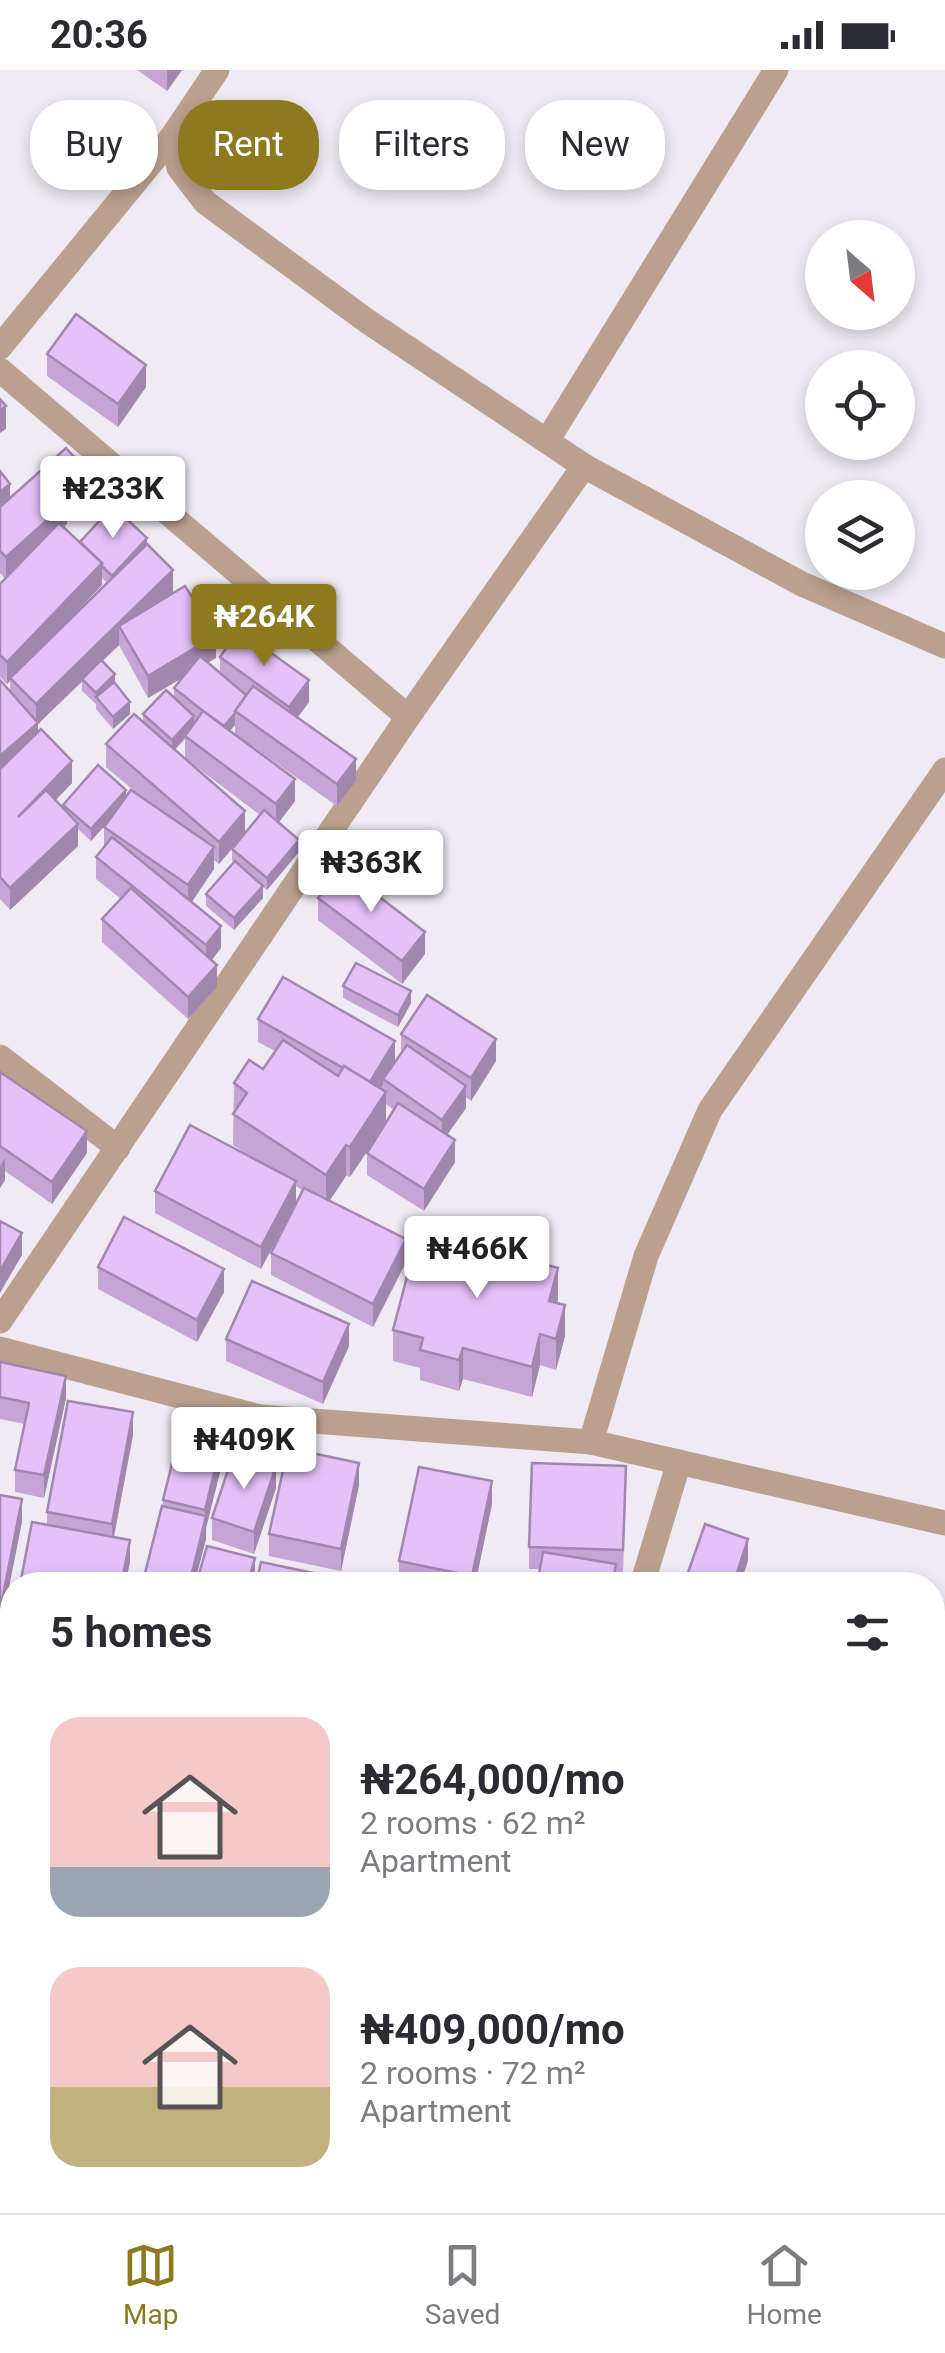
<!DOCTYPE html>
<html lang="en">
<head>
<meta charset="utf-8">
<style>
  body { margin:0; font-family:Roboto,sans-serif; background:#f2f2f3; color:#2b2b33; height:100vh; display:flex; flex-direction:column; font-size:38px; white-space:nowrap }
  * { box-sizing:border-box; margin:0 }
  p { font-size:32px; color:#7c7c81 }
  .icon { flex:none; width:55px; height:55px; fill:none; stroke:currentColor; stroke-width:2; stroke-linecap:round; stroke-linejoin:round }
  .map { position:relative; flex:1; overflow:hidden }
  .drawer { position:absolute; left:0px; top:1502px; width:945px; height:642px; display:flex; flex-direction:column; background:#fff; border-radius:40px 40px 0 0; box-shadow:0 5px 15px #0003 }
  .drawer>* { flex:none }
  .hud { position:absolute; left:30px; top:30px; width:885px; height:90px; display:flex; gap:20px }
  .needle { width:65px; rotate:152deg }
  .buttons { position:absolute; left:805px; top:150px; display:grid; gap:20px }
  .buttons a { display:grid; place-items:center; width:110px; height:110px; border-radius:50%; background:#fff; box-shadow:0 5px 15px #0003; font-size:50px }
  .price { position:absolute; translate:-50% -85px; padding:0 22px; border-radius:10px; background:#fff; color:#222; font-size:32px; line-height:65px; filter:drop-shadow(0 2px 5px #0008) }
  .price::after { content:''; position:absolute; left:50%; top:60px; width:30px; height:22px; margin-left:-15px; background:inherit; clip-path:polygon(0 0,100% 0,50% 100%) }
  .price.on { background:#8d7a1f; color:#fff }
  ul { padding:0; list-style:none }
  li { display:flex; align-items:center; gap:30px; height:250px; padding:0 50px }
  li span { display:grid; place-items:center; flex:none; width:280px; height:200px; border-radius:30px; color:#555 }
  li>.icon { margin-inline-start:auto }
  span .icon { width:120px; height:120px; fill:#fffc; stroke-width:1 }
  li b { font-size:42px }
  h2 { display:flex; justify-content:space-between; align-items:center; height:120px; padding:0 50px; font-size:42px }
  .pill { padding:0 35px; border-radius:40px; background:#fff; box-shadow:0 5px 15px #0003; font-size:35px; line-height:90px }
  .pill.on { background:#8d7a1f; color:#fff }
  .status { display:flex; justify-content:space-between; align-items:center; height:70px; padding:0 50px; background:#fff; direction:ltr }
  .status svg { height:28px; fill:currentColor }
  .tabs { display:flex; justify-content:space-around; align-items:center; height:140px; border-top:2px solid #e1e1e2; background:#fff; font-size:28px; color:#7c7c81 }
  .tabs a { display:grid; justify-items:center; gap:5px }
  .tabs .on { color:#8d7a1f }
  .map>svg:first-child { display:block }
  .lines { fill:none; stroke-linecap:round; stroke-linejoin:round }
  .street { stroke:#bba08f; stroke-width:25 }
  .wall { fill:#c6a5d6; fill-rule:evenodd }
  .shaded-wall { fill:#a186ae }
  .building { fill:#e6c0f9; stroke:#a186ae; stroke-width:2.5 }
</style>
</head>
<body>
<div class="status"><b>20:36</b><svg viewBox="0 0 49 12"><path d="M0 12V9h3v3zM5 12V6h3v6zM10 12V3h3v9zM15 12V0h3v12zM26 1h20v11H26zM47 4h2v5h-2z"/></svg></div>
<div class="map">
<svg width="945" height="2143" viewBox="0 0 945 2143">
  <rect width="100%" height="100%" fill="#efeaf3"/>
  <g class="lines">
    <g class="street">
      <polyline points="217,0 172,67 179,98 205,132 367,251 584,396 802,514 945,576"/>
      <polyline points="0,277 172,67"/>
      <polyline points="0,300 408,647"/>
      <polyline points="547,371 776,0"/>
      <polyline points="0,987 118,1078"/>
      <polyline points="0,1251 408,647 584,396"/>
      <polyline points="0,1279 260,1347 591,1372 945,1453"/>
      <polyline points="591,1372 646,1186 710,1040 945,700"/>
      <polyline points="642,1515 679,1392"/>
      <polyline points="312,2143 319,2132"/>
    </g>
  </g>
  <g class="wall">
    <polygon points="137,0 182,0 167,21"/>
    <polygon points="47,284 146,317 118,357 47,306"/>
    <path d="M 0,401 L 10,428 L 86,422 L 67,441 L 67,454 L 64,457 L 80,472 L 147,474 L 173,522 L 216,588 L 207,592 L 220,603 L 220,587 L 309,632 L 297,648 L 356,711 L 337,736 L 235,664 L 235,655 L 230,660 L 295,731 L 278,753 L 299,782 L 267,820 L 263,817 L 263,828 L 234,860 L 206,836 L 206,824 L 234,792 L 232,791 L 232,779 L 219,794 L 214,790 L 214,799 L 192,832 L 221,878 L 212,890 L 217,917 L 188,949 L 102,872 L 102,849 L 121,829 L 96,809 L 96,787 L 104,777 L 104,757 L 110,750 L 91,771 L 78,759 L 78,776 L 10,840 L 0,829 L 0,610 L 10,621 L 10,611 L 7,614 L 0,607 L 0,514 L 5,509 L 0,503 ZM 102,508 L 107,513 L 59,560 L 102,515 ZM 119,575 L 148,628 L 182,608 L 174,618 L 174,627 L 143,644 L 143,653 L 106,674 L 106,697 L 139,725 L 63,735 L 63,738 L 56,730 L 72,713 L 38,662 L 38,654 L 82,612 L 82,621 L 96,634 L 96,639 L 113,659 L 130,644 L 102,591 ZM 185,669 L 185,688 L 175,680 ZM 186,689 L 260,745 L 245,762 Z"/>
    <polygon points="318,828 425,884 402,914 318,850"/>
    <polygon points="343,916 411,933 398,957 343,928"/>
    <path d="M 258,949 L 395,992 L 401,983 L 401,964 L 496,991 L 471,1031 L 466,1027 L 466,1038 L 447,1065 L 455,1092 L 424,1141 L 367,1105 L 367,1083 L 381,1060 L 350,1107 L 346,1106 L 330,1130 L 406,1192 L 373,1257 L 271,1205 L 271,1183 L 303,1121 L 296,1116 L 261,1199 L 155,1143 L 155,1121 L 254,1089 L 233,1075 L 234,1013 L 263,999 L 275,981 L 258,972 ZM 386,1034 L 394,1040 L 386,1053 Z"/>
    <polygon points="0,1002 87,1083 52,1134 5,1101 5,1110 0,1118"/>
    <polygon points="98,1197 224,1222 197,1272 98,1219"/>
    <polygon points="558,1229 557,1233 565,1266 556,1300 540,1295 532,1327 463,1309 459,1321 420,1310 420,1298 393,1291 393,1260"/>
    <polygon points="226,1269 349,1276 323,1334 226,1291"/>
    <polygon points="0,1292 66,1328 44,1428 15,1422 15,1400 25,1354 0,1349"/>
    <polygon points="133,1365 114,1467 130,1492 125,1515 20,1515 47,1454 47,1442"/>
    <polygon points="222,1394 206,1458 206,1469 194,1515 142,1515 163,1436 163,1430"/>
    <polygon points="359,1415 341,1501 269,1486 269,1464"/>
    <polygon points="276,1418 254,1484 212,1470 212,1448"/>
    <polygon points="626,1418 623,1502 616,1502 616,1515 540,1499 529,1499 529,1477"/>
    <polygon points="492,1434 475,1515 410,1515 399,1513 399,1491"/>
    <polygon points="12,1715 12,1897 0,1886 0,1723"/>
    <polygon points="0,1889 12,1900 12,2062 11,2061 11,2042 4,2049 0,2045 0,1985 1,1984 0,1982"/>
    <polygon points="0,2065 12,2076 12,2132 36,2132 27,2143 0,2143"/>
    <polygon points="90,2132 150,2132 140,2143 101,2143"/>
  </g>
  <g class="shaded-wall">
    <polygon points="167,0 182,0 167,21"/>
    <polygon points="146,295 146,317 118,357 118,334"/>
    <polygon points="6,336 6,359 0,363 0,341"/>
    <polygon points="86,400 86,422 67,441 67,454 6,509 6,487 60,424"/>
    <polygon points="10,414 10,436 0,444 0,422"/>
    <polygon points="147,468 147,480 112,517 112,506"/>
    <polygon points="102,493 102,515 12,609 10,608 10,611 7,614 7,592"/>
    <polygon points="173,500 173,522 119,556 119,575 38,654 38,675 0,708 0,686 36,655 36,634"/>
    <polygon points="216,565 216,588 148,628 148,606"/>
    <polygon points="115,604 115,616 96,627 96,635 96,623"/>
    <polygon points="309,610 309,632 289,659 289,637"/>
    <polygon points="130,632 130,644 113,659 113,647"/>
    <polygon points="235,643 235,655 222,669 222,658"/>
    <polygon points="194,646 194,658 172,682 172,670"/>
    <polygon points="356,689 356,711 337,736 337,714"/>
    <polygon points="72,691 72,713 18,769 18,747"/>
    <polygon points="295,709 295,731 276,756 276,734"/>
    <polygon points="126,720 126,732 91,771 91,759"/>
    <polygon points="245,741 245,763 219,794 219,772"/>
    <polygon points="78,754 78,776 10,840 10,818"/>
    <polygon points="299,770 299,782 267,820 267,808"/>
    <polygon points="214,777 214,799 188,837 188,815"/>
    <polygon points="263,816 263,828 234,860 234,848"/>
    <polygon points="221,856 221,878 206,897 206,875"/>
    <polygon points="425,862 425,884 402,914 402,891"/>
    <polygon points="217,895 217,917 188,949 188,927"/>
    <polygon points="411,921 411,933 398,957 398,945"/>
    <polygon points="496,969 496,991 471,1031 471,1008"/>
    <polygon points="395,971 395,994 383,1009 383,1014 370,1035 370,1013"/>
    <polygon points="466,1016 466,1038 442,1072 442,1050"/>
    <polygon points="386,1022 386,1053 350,1107 350,1077"/>
    <polygon points="87,1061 87,1083 52,1134 52,1112"/>
    <polygon points="455,1070 455,1092 424,1141 424,1119"/>
    <polygon points="346,1075 346,1106 326,1136 326,1105"/>
    <polygon points="5,1088 5,1110 0,1118 0,1096"/>
    <polygon points="296,1111 296,1133 261,1199 261,1177"/>
    <polygon points="22,1163 22,1185 0,1223 0,1201"/>
    <polygon points="406,1169 406,1192 373,1257 373,1234"/>
    <polygon points="558,1198 558,1229 549,1261 549,1231"/>
    <polygon points="224,1199 224,1222 197,1272 197,1250"/>
    <polygon points="565,1235 565,1266 556,1300 556,1269"/>
    <polygon points="349,1254 349,1276 323,1334 323,1312"/>
    <polygon points="540,1264 540,1295 532,1327 532,1297"/>
    <polygon points="463,1278 463,1309 459,1321 459,1290"/>
    <polygon points="66,1306 66,1328 44,1428 44,1405"/>
    <polygon points="133,1342 133,1365 112,1476 112,1454"/>
    <polygon points="222,1371 222,1394 206,1458 206,1469 194,1515 189,1515 205,1451 205,1440"/>
    <polygon points="359,1393 359,1415 341,1501 341,1479"/>
    <polygon points="276,1396 276,1418 254,1484 254,1462"/>
    <polygon points="492,1411 492,1434 475,1515 472,1515 472,1506"/>
    <polygon points="22,1429 22,1452 1,1558 1,1536"/>
    <polygon points="748,1469 748,1491 740,1515 733,1515"/>
    <polygon points="130,1470 130,1492 125,1515 121,1515"/>
    <polygon points="255,1488 255,1511 253,1515 247,1515"/>
    <polygon points="12,2018 11,2042 4,2049 4,2027"/>
    <polygon points="17,2132 36,2132 27,2143 17,2143"/>
    <polygon points="123,2132 150,2132 140,2143 123,2143"/>
    <polygon points="236,2132 247,2132 237,2143 226,2143"/>
  </g>
  <g class="building">
    <polygon points="76,244 146,295 118,334 47,284"/>
    <polygon points="0,329 6,336 0,341"/>
    <polygon points="66,378 86,400 60,424 67,432 6,487 0,481 0,437"/>
    <polygon points="0,401 10,414 0,422"/>
    <polygon points="113,436 147,468 112,506 102,496 102,493 80,472"/>
    <polygon points="59,453 102,493 7,592 0,585 0,514"/>
    <polygon points="147,474 173,500 36,634 10,608"/>
    <polygon points="185,516 216,565 148,606 119,556"/>
    <polygon points="239,560 309,610 289,637 220,587"/>
    <polygon points="200,586 246,625 236,642 224,656 203,641 174,618"/>
    <polygon points="101,590 115,604 96,623 82,609"/>
    <polygon points="0,610 38,653 0,686"/>
    <polygon points="114,612 130,632 113,647 96,627"/>
    <polygon points="253,616 356,689 337,714 235,641"/>
    <polygon points="166,620 194,646 172,670 143,644"/>
    <polygon points="203,641 295,709 276,734 185,666"/>
    <polygon points="134,644 245,741 219,772 106,674"/>
    <polygon points="41,659 72,691 18,747 46,720 78,754 10,818 0,807 0,699"/>
    <polygon points="98,695 126,720 91,759 63,735"/>
    <polygon points="131,720 214,777 188,815 104,757"/>
    <polygon points="264,740 299,770 267,808 232,779"/>
    <polygon points="112,767 221,856 206,875 96,787"/>
    <polygon points="235,791 263,816 234,848 206,824"/>
    <polygon points="342,798 425,862 402,891 318,828"/>
    <polygon points="131,818 217,895 188,927 102,849"/>
    <polygon points="356,893 411,921 398,945 343,916"/>
    <polygon points="283,907 395,971 370,1012 344,996 343,998 258,949"/>
    <polygon points="427,925 496,969 471,1008 401,964"/>
    <polygon points="283,970 338,1006 344,996 386,1022 350,1077 346,1075 326,1105 233,1044 247,1023 234,1013 249,990 263,999"/>
    <polygon points="407,975 466,1016 442,1050 383,1009"/>
    <polygon points="0,1002 87,1061 52,1112 0,1076"/>
    <polygon points="398,1033 455,1070 424,1119 367,1083"/>
    <polygon points="190,1055 296,1111 261,1177 155,1121"/>
    <polygon points="304,1118 406,1169 373,1234 271,1183"/>
    <polygon points="124,1147 224,1199 197,1250 98,1197"/>
    <polygon points="0,1151 22,1163 0,1201"/>
    <polygon points="419,1161 558,1198 549,1231 565,1235 556,1269 540,1264 532,1297 463,1278 459,1290 420,1280 423,1268 393,1260"/>
    <polygon points="252,1211 349,1254 323,1312 226,1269"/>
    <polygon points="0,1292 66,1306 44,1405 15,1400 29,1333 0,1327"/>
    <polygon points="68,1331 133,1342 112,1454 47,1442"/>
    <polygon points="180,1361 222,1371 205,1440 163,1430"/>
    <polygon points="288,1378 359,1393 341,1479 269,1464"/>
    <polygon points="234,1382 276,1396 254,1462 212,1448"/>
    <polygon points="532,1393 626,1396 623,1480 529,1477"/>
    <polygon points="419,1397 492,1411 472,1506 399,1491"/>
    <polygon points="0,1425 22,1429 1,1536 0,1536"/>
    <polygon points="162,1436 206,1446 189,1515 142,1515"/>
    <polygon points="32,1452 130,1470 121,1515 20,1515"/>
    <polygon points="705,1454 748,1469 733,1515 684,1514"/>
    <polygon points="207,1476 255,1488 247,1515 196,1515"/>
    <polygon points="543,1482 616,1494 612,1515 537,1515"/>
    <polygon points="261,1492 356,1512 355,1515 256,1515"/>
    <polygon points="370,1510 395,1515 369,1515"/>
    <polygon points="10,1712 12,1715 12,1867 0,1856 0,1723"/>
    <polygon points="0,1889 12,1900 12,1971 0,1960"/>
    <polygon points="10,1974 12,1976 12,2018 4,2027 0,2023 0,1985"/>
    <polygon points="0,2065 12,2076 12,2128 0,2117"/>
    <polygon points="0,2127 20,2143 0,2143"/>
    <polygon points="157,2132 213,2132 217,2137 211,2143 147,2143"/>
    <polygon points="213,2132 236,2132 226,2143 222,2143"/>
  </g>
</svg>
<div class="buttons">
<a><svg class="needle" viewBox="-14 -14 28 28"><path d="M0-13l5 13h-10z" fill="#e53935"/><path d="M0 13l5-13h-10z" fill="#7c7c81"/></svg></a>
<a><svg class="icon" aria-label="locate" viewBox="0 0 24 24"><circle cx="12" cy="12" r="6"/><path d="M12 2v4M12 18v4M2 12h4M18 12h4"/></svg></a>
<a><svg class="icon" aria-label="layers" viewBox="0 0 24 24"><path d="M12 4l9 5-9 5-9-5zM3 14l9 5 9-5"/></svg></a>
</div>
<b class="price" style="left:113px;top:471px">₦233K</b>
<b class="price on" style="left:264px;top:599px">₦264K</b>
<b class="price" style="left:371px;top:845px">₦363K</b>
<b class="price" style="left:477px;top:1231px">₦466K</b>
<b class="price" style="left:244px;top:1422px">₦409K</b>
<div class="hud">
<a class="pill">Buy</a>
<a class="pill on">Rent</a>
<a class="pill">Filters</a>
<a class="pill">New</a>
</div>
<section class="drawer">
<h2>5 homes<svg class="icon" aria-label="filters" viewBox="0 0 24 24"><path d="M4 7h16M4 17h16"/><circle cx="9" cy="7" r="2"/><circle cx="15" cy="17" r="2"/></svg></h2>
<ul>
<li><span style="background:linear-gradient(#f6c9c9 75%,#9aa5b1 0)"><svg class="icon" aria-label="home" viewBox="0 0 24 24"><path d="M3 11l9-7 9 7M6 9v11h12V9"/></svg></span><div><b>₦264,000/mo</b><p>2 rooms · 62 m²</p><p>Apartment</p></div></li>
<li><span style="background:linear-gradient(#f6c9c9 60%,#c2b280 0)"><svg class="icon" aria-label="home" viewBox="0 0 24 24"><path d="M3 11l9-7 9 7M6 9v11h12V9"/></svg></span><div><b>₦409,000/mo</b><p>2 rooms · 72 m²</p><p>Apartment</p></div></li>
</ul>
</section>
</div>
<nav class="tabs">
<a class="on"><svg class="icon" aria-label="map" viewBox="0 0 24 24"><path d="M3 6l6-2 6 2 6-2v14l-6 2-6-2-6 2zM9 4v14M15 6v14"/></svg>Map</a>
<a><svg class="icon" aria-label="saved" viewBox="0 0 24 24"><path d="M7 4h10v16l-5-4-5 4z"/></svg>Saved</a>
<a><svg class="icon" aria-label="home" viewBox="0 0 24 24"><path d="M3 11l9-7 9 7M6 9v11h12V9"/></svg>Home</a>
</nav>
</body>
</html>
